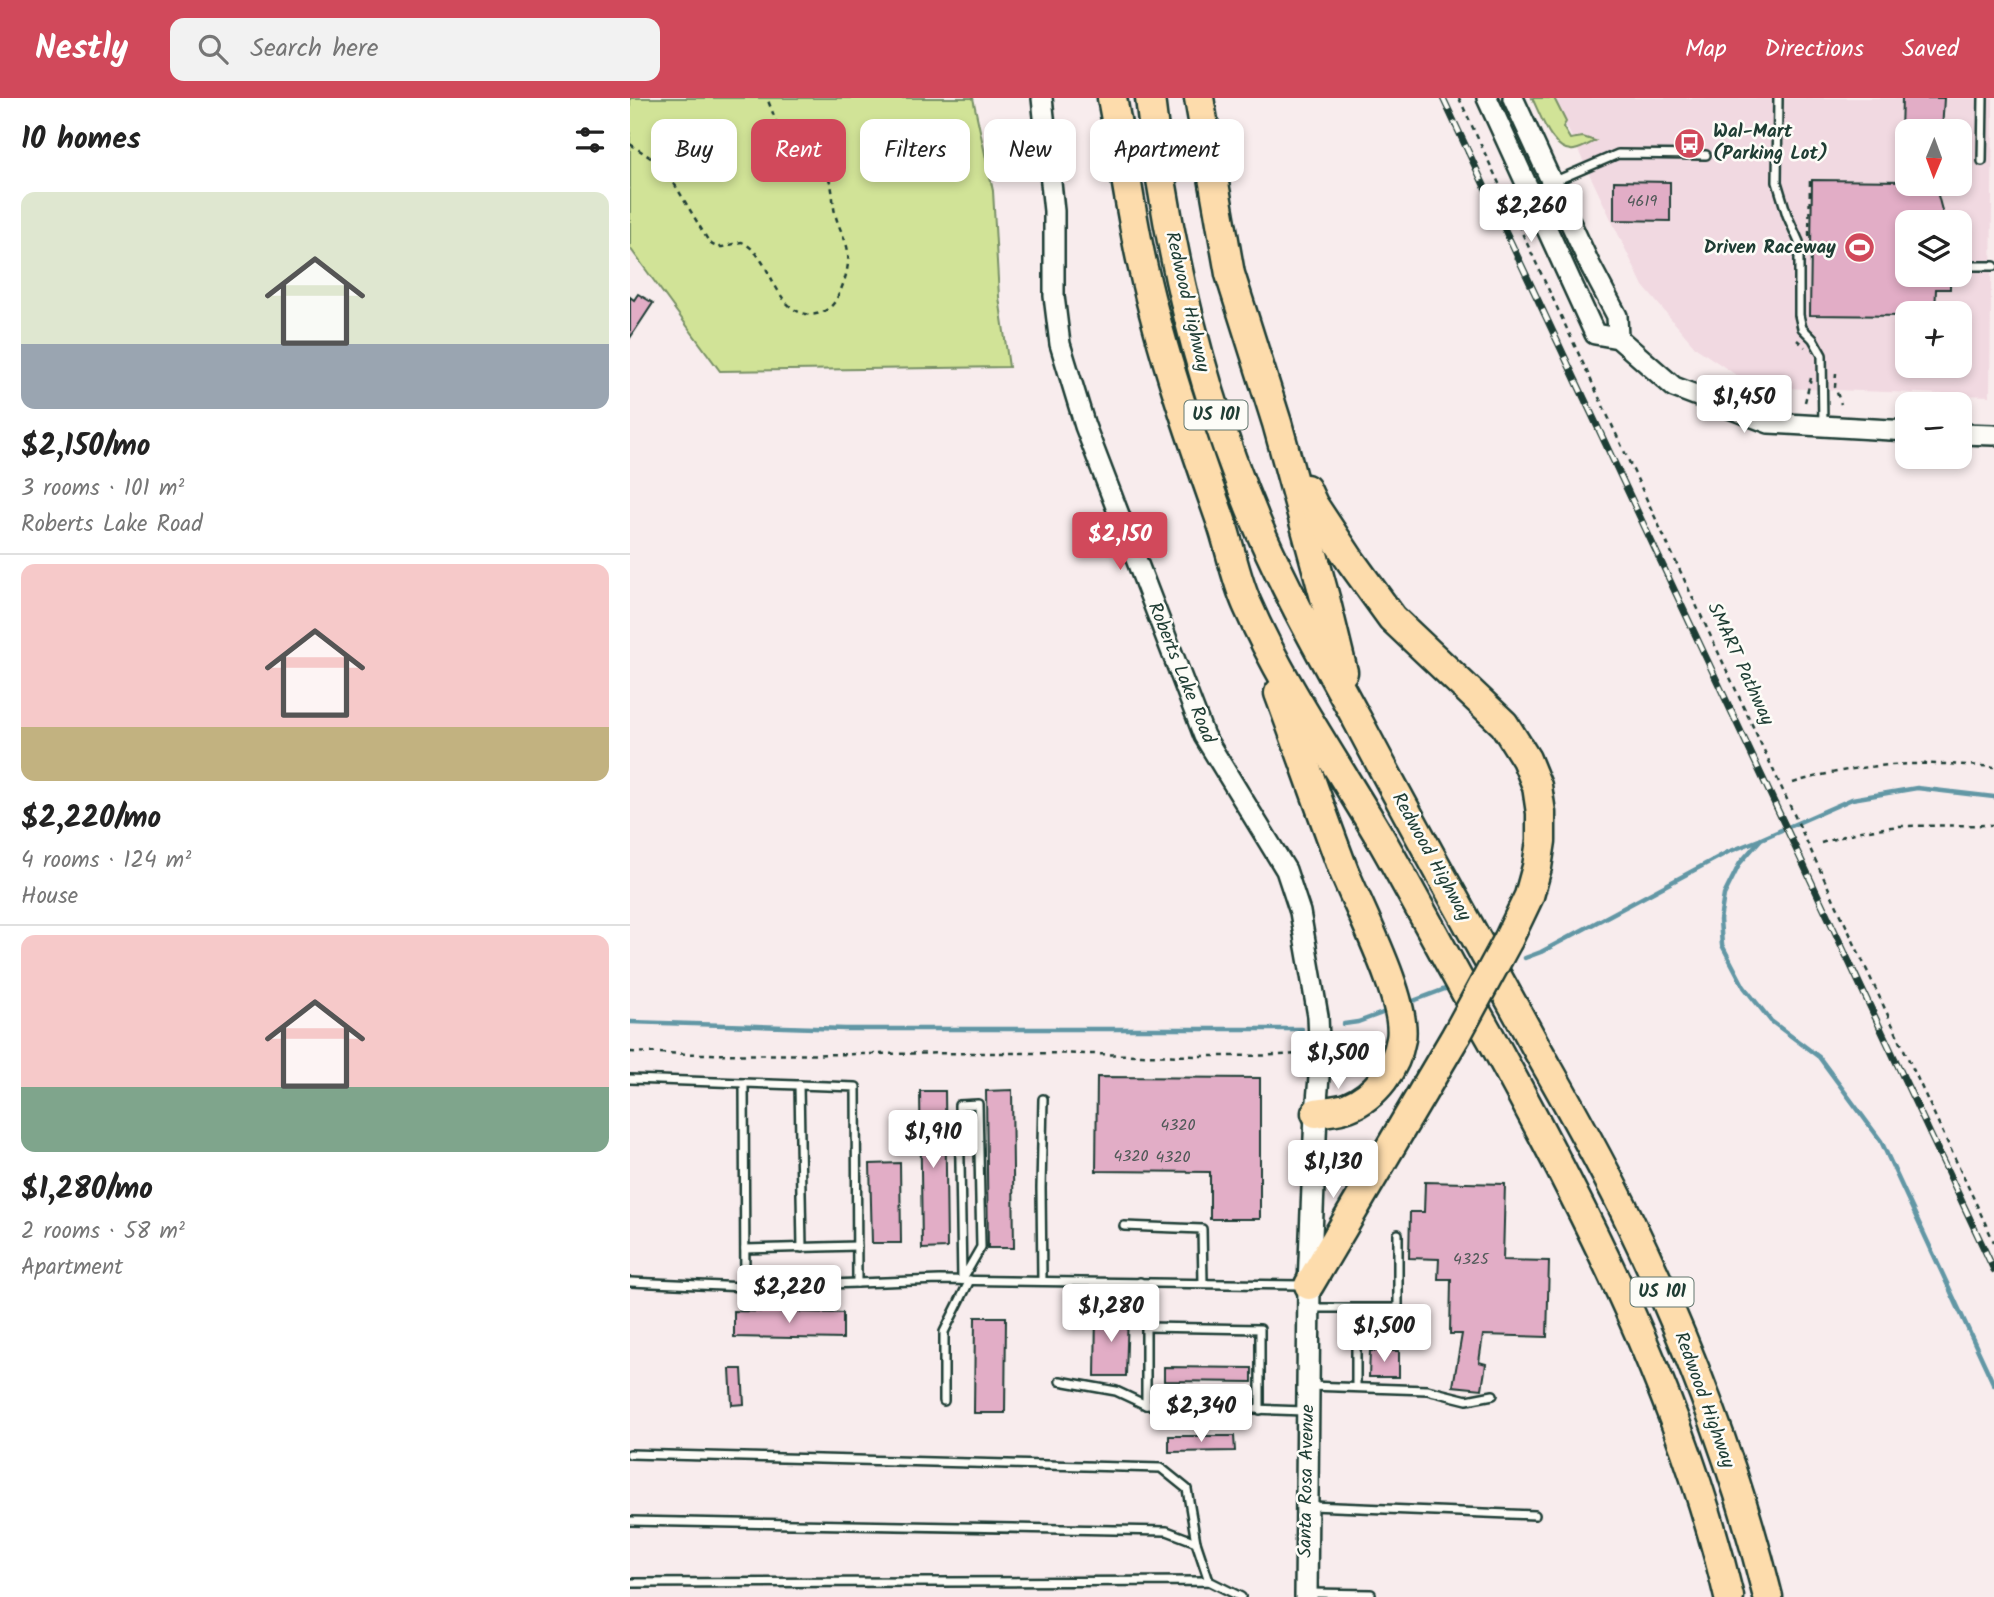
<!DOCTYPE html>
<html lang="en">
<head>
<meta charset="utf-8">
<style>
  body { margin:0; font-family:Kalam,sans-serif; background:#f2f2f2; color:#222; height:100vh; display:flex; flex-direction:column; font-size:26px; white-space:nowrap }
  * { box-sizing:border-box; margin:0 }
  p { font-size:23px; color:#767676 }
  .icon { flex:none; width:38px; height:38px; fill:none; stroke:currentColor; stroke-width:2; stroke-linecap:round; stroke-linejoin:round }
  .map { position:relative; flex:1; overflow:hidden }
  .sheet { display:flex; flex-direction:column; background:#fff; width:630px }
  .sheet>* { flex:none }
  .top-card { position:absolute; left:21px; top:21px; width:665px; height:63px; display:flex; gap:14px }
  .needle { width:46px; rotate:181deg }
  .controls { position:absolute; left:1265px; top:21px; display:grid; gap:14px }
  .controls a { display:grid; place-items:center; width:77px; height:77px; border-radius:14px; background:#fff; box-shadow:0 4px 10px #0003; font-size:35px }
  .price { position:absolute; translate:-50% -60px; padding:0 16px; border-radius:7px; background:#fff; color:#222; font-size:23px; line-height:46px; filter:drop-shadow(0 2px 4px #0008) }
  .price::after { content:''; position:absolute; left:50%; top:42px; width:21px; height:16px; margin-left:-10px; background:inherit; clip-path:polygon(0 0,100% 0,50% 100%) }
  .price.active { background:#d1495b; color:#fff }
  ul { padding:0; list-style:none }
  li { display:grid; align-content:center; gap:14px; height:371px; padding:0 21px }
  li+li { border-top:2px solid #e0e0e0 }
  li span { display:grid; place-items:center; height:217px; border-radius:14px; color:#555 }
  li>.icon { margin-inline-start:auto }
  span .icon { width:126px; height:126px; fill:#fffc; stroke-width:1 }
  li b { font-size:30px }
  h2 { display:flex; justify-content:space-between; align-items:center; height:84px; padding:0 21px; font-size:30px }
  .tag { padding:0 24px; border-radius:14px; background:#fff; box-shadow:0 4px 10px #0003; font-size:24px; line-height:63px }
  .tag.active { background:#d1495b; color:#fff }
  header { display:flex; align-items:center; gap:42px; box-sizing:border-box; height:98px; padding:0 35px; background:#d1495b; color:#fff }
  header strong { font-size:33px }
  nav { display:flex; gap:38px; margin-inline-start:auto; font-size:24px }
  .search { width:490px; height:63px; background:#f2f2f2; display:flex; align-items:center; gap:18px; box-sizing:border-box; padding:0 24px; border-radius:14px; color:#767676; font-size:26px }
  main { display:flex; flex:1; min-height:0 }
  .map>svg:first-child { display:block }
  .built { fill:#f1d9e1; fill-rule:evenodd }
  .green { fill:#d1e397; stroke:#789066; stroke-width:2 }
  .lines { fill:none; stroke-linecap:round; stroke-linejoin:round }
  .stream { stroke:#6297a5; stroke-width:4.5 }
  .building { fill:#e2adc6; stroke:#1f3d34; stroke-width:2 }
  .service-casing { stroke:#1f3d34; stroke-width:12 }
  .tertiary-casing { stroke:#1f3d34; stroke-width:24 }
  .secondary-casing { stroke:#1f3d34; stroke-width:26 }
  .motorway-casing { stroke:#1f3d34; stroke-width:33 }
  .path { stroke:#1f3d34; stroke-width:2.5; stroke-dasharray:5 5; stroke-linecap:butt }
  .service { stroke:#fdfcf7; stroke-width:7 }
  .tertiary { stroke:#fdfcf7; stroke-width:19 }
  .secondary { stroke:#fdfcf7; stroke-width:21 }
  .motorway { stroke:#fddcac; stroke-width:28 }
  .rail-casing { stroke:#1f3d34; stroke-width:7 }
  .rail { stroke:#fdfcf7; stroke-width:4.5; stroke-dasharray:13; stroke-linecap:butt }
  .motorway-bridge-casing { stroke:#1f3d34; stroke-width:33; stroke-linecap:butt }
  .motorway-bridge { stroke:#fddcac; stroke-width:28 }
  .labels { text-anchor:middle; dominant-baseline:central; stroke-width:5; stroke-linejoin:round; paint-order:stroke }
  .number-label { font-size:16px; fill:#505958 }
  .shield { fill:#fdfcf7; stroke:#62766e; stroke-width:2 }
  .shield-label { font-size:18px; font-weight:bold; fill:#1f3d34 }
  .poi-label { font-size:19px; font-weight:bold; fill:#1f3d34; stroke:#fdfcf7; text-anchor:start }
  .street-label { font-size:19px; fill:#1f3d34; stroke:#fdfcf7 }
</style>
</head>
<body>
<header>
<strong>Nestly</strong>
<div class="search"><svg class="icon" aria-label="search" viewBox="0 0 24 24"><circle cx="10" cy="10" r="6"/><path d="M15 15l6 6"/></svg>Search here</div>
<nav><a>Map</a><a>Directions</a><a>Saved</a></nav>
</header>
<main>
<section class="sheet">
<h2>10 homes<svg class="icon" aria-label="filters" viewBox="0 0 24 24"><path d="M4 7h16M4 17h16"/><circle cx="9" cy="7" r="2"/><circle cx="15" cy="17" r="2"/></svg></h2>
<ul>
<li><span style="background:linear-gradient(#dfe7d0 70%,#9aa5b1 0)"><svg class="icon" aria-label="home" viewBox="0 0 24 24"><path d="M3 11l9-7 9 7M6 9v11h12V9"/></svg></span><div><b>$2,150/mo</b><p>3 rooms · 101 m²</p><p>Roberts Lake Road</p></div></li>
<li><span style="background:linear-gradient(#f6c9c9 75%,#c2b280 0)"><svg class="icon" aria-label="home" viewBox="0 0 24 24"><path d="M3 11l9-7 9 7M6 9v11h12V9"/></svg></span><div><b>$2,220/mo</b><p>4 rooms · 124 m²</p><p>House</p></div></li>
<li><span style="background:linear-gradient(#f6c9c9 70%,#7fa58c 0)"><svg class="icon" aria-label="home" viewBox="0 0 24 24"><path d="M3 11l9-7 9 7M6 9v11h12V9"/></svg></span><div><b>$1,280/mo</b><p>2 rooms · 58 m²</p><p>Apartment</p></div></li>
</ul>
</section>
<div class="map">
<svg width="1364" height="1499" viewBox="0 0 1364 1499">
  <rect width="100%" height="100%" fill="#f8eced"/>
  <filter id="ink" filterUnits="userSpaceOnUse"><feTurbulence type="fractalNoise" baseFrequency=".0143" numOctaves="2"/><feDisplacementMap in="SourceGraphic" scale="14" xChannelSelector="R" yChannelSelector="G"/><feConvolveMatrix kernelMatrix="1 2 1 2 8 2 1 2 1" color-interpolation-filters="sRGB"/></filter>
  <g filter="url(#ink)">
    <path class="built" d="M 923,0 L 1363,0 L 1360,298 L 1124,289 L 1066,250 L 1013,188 ZM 1278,33 L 1330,33 L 1330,86 L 1278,86 ZM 1278,124 L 1330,124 L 1330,177 L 1278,177 ZM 1278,215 L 1330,215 L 1330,268 L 1278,268 Z"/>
    <g class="green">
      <polygon points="0,0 343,0 363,93 369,199 379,269 90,273 0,150"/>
      <path d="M 902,0 L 924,0 L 936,24 L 933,29 L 940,41 L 953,39 L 965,43 C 959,46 951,51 944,52 C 922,55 910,15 902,0 Z"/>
    </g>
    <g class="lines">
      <g class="stream">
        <polyline points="1364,699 1287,690 1222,701 1131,741 1110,765 1094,797 1090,822 1092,847 1114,889 1141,923 1189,959 1251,1043 1364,1287"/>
        <polyline points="895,860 911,854 1098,754 1129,742"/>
        <polyline points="783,903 815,891"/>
        <polyline points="0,924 215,931 672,931"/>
        <polyline points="714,926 728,924 758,913"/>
      </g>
    </g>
    <g class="building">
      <polygon points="1272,0 1314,0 1312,33 1271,33"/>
      <polygon points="1182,82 1278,83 1278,86 1305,86 1315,124 1278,124 1278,177 1320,177 1320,191 1306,191 1305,215 1278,215 1278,218 1180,217"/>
      <polygon points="984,83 1040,84 1040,123 984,122"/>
      <polygon points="8,196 23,205 0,240 0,199 4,202"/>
      <polygon points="467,979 630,980 630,1121 580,1121 580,1074 466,1073"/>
      <polygon points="382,992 384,1150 358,1150 356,993"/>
      <polygon points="290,993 315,993 317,1150 292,1151"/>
      <polygon points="270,1065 271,1145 242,1145 240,1066"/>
      <polygon points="795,1084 875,1086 873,1162 919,1163 917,1239 853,1237 849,1264 856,1266 852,1291 823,1288 832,1236 820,1236 821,1181 808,1181 809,1161 779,1160 780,1114 794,1114"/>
      <polygon points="152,1208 167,1208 167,1214 213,1215 213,1241 104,1239 104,1213 152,1214"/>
      <polygon points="466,1214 498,1215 496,1278 465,1278"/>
      <polygon points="345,1219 376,1219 375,1315 344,1315"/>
      <polygon points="740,1253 769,1253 769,1279 739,1279"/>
      <polygon points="534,1269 622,1270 622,1284 534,1283"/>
      <polygon points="100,1271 112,1271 114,1306 102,1307"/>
      <polygon points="539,1338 604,1338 605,1353 539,1354"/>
    </g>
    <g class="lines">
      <defs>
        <g id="service">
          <polyline points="1148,0 1147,84 1157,117 1169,144 1169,217 1172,230 1183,241 1192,257 1193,327"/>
          <polyline points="1352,63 1353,0"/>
          <polyline points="902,93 988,56 1076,57"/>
          <polyline points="1337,168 1364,168"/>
          <polyline points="0,981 226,989 227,1185"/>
          <polyline points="114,985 115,1189"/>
          <polyline points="169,987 172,1150"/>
          <polygon points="348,1006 351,1149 332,1182 329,1007"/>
          <polyline points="494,1128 572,1131 573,1185"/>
          <polyline points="115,1151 227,1148"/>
          <polyline points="412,1183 411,1090 413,1001"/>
          <polyline points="0,1184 115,1189 310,1182 672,1187"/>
          <polyline points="510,1184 516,1229 516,1307 674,1313"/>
          <polyline points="680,1210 768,1210 768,1136"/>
          <polyline points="516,1229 630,1231 630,1312"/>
          <polyline points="430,1283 486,1293 516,1307"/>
          <polyline points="679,1288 797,1292 837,1302 863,1297"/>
          <polyline points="726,1289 726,1251"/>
          <polyline points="314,1303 314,1234 340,1182"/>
          <polyline points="0,1356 531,1370 557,1391 566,1444 579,1483"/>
          <polyline points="681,1408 905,1417"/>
          <polyline points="0,1423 537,1433 566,1444"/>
          <polyline points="0,1485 579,1483 611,1499"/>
          <polyline points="680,1495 741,1496"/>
        </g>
        <g id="tertiary">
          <polyline points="412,0 424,113 424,198 430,246 455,328 574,638 656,772 670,814 688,918 690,967 686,1015"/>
          <polyline points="857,0 965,236 988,240 1044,289 1139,325 1278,333"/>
          <polyline points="883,0 959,165 987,218 988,240"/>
          <polyline points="1330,336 1364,337"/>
        </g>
        <polyline id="secondary" points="676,1499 679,1187 686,1015"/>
        <g id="motorway">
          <path d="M 482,0 C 493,56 500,114 513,170 C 532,255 561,338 590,420 C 600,448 605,479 617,506 C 654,591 709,668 755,748 C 792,813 826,878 862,942 C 959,1119 1052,1301 1099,1499"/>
          <path d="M 520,0 C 537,150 571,297 631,435 C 660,501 695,562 729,625 C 786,734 847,841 906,949 C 938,1006 971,1063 999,1122 C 1057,1242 1106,1370 1138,1499"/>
          <polyline points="569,0 600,176 647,325 695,500 713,574"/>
          <polyline points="676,391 683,406 720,462 762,520 874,626 896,661 907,688 911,715 911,743 907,769 899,798 878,842"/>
          <path d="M 649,595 C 671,654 691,713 713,771 C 728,809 778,904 771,941 C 766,970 746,998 718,1009 C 708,1013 696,1013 686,1015"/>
          <polyline points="679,1187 827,936"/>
        </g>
      </defs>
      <use href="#service" class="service-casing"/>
      <use href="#tertiary" class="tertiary-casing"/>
      <use href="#secondary" class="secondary-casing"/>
      <use href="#motorway" class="motorway-casing"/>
      <g class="path">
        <polyline points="829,0 1364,1144"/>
        <path d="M 0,46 L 27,64 L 38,75 L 79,144 C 90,155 99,145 112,144 C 140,158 143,203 169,214 C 183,220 198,215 206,202 C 215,185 222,163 216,145 C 212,134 207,125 205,115 C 202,103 204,88 197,78 C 190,68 175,65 166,57 C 154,47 143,15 137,0"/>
        <polyline points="1179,138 1180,82"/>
        <polyline points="1167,242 1175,249"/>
        <polyline points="1206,275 1205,289 1211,306"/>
        <polyline points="1175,304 1181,280"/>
        <path d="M 1163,685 C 1229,664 1295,663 1364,669"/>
        <polyline points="1191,745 1231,733 1269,728 1364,727"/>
        <path d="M 0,954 C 127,959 254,955 381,955 C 478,955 575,961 672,956"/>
      </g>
      <use href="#service" class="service"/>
      <use href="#tertiary" class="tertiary"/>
      <use href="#secondary" class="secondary"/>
      <use href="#motorway" class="motorway"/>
      <defs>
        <polyline id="rail" points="813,0 1364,1172"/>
      </defs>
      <use href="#rail" class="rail-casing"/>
      <use href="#rail" class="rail"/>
      <defs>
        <polyline id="motorway-bridge" points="827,936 878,842"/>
      </defs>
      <use href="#motorway-bridge" class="motorway-bridge-casing"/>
      <use href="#motorway-bridge" class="motorway-bridge"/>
    </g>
  </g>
  <defs>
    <symbol id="bus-disc" viewBox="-11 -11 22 22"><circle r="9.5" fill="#d1495b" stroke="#fdfcf7"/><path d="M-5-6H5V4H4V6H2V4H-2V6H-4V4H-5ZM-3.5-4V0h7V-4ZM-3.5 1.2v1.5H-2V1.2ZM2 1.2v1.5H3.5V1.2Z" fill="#fff"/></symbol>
    <symbol id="stadium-disc" viewBox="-11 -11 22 22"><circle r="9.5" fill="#d1495b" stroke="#fdfcf7"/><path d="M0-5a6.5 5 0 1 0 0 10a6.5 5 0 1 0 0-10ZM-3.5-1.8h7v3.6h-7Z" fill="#fff"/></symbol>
  </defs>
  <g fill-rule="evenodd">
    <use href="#bus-disc" x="1042" y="28" width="35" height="35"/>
    <use href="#stadium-disc" x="1212" y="132" width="35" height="35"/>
  </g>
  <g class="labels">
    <g class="number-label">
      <text x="1012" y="103">4619</text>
      <text x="548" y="1027">4320</text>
      <text x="501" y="1058">4320</text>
      <text x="543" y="1059">4320</text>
      <text x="841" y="1161">4325</text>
    </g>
    <g class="shield">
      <rect x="554.5" y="302.5" width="63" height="29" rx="5"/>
      <rect x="1000.5" y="1179.5" width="63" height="29" rx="5"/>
    </g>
    <g class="shield-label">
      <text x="586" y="317">US 101</text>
      <text x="1032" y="1194">US 101</text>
    </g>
    <g class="poi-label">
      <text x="1083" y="34">Wal-Mart<tspan x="1083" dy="22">(Parking Lot)</tspan></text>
      <text x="1206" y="150" text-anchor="end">Driven Raceway</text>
    </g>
    <g class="street-label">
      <text transform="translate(557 204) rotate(77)">Redwood Highway</text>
      <text transform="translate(1110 566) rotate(65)">SMART Pathway</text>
      <text transform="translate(551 575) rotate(68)">Roberts Lake Road</text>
      <text transform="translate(801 759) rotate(61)">Redwood Highway</text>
      <text transform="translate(1074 1302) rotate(70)">Redwood Highway</text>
      <text transform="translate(677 1383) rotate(-89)">Santa Rosa Avenue</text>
    </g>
  </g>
</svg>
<div class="controls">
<a><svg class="needle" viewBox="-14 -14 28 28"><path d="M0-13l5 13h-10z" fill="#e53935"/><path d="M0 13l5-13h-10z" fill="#767676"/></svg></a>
<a><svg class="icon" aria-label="layers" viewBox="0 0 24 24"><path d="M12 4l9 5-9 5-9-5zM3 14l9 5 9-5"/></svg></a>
<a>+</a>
<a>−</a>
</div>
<b class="price" style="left:901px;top:146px">$2,260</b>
<b class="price" style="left:1114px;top:337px">$1,450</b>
<b class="price active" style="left:490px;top:474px">$2,150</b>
<b class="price" style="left:708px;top:993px">$1,500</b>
<b class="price" style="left:303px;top:1072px">$1,910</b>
<b class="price" style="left:703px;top:1102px">$1,130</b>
<b class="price" style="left:159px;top:1227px">$2,220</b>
<b class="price" style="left:481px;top:1246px">$1,280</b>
<b class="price" style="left:754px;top:1266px">$1,500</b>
<b class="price" style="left:571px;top:1346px">$2,340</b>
<div class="top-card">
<a class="tag">Buy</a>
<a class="tag active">Rent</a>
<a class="tag">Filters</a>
<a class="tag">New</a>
<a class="tag">Apartment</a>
</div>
</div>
</main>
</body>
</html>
